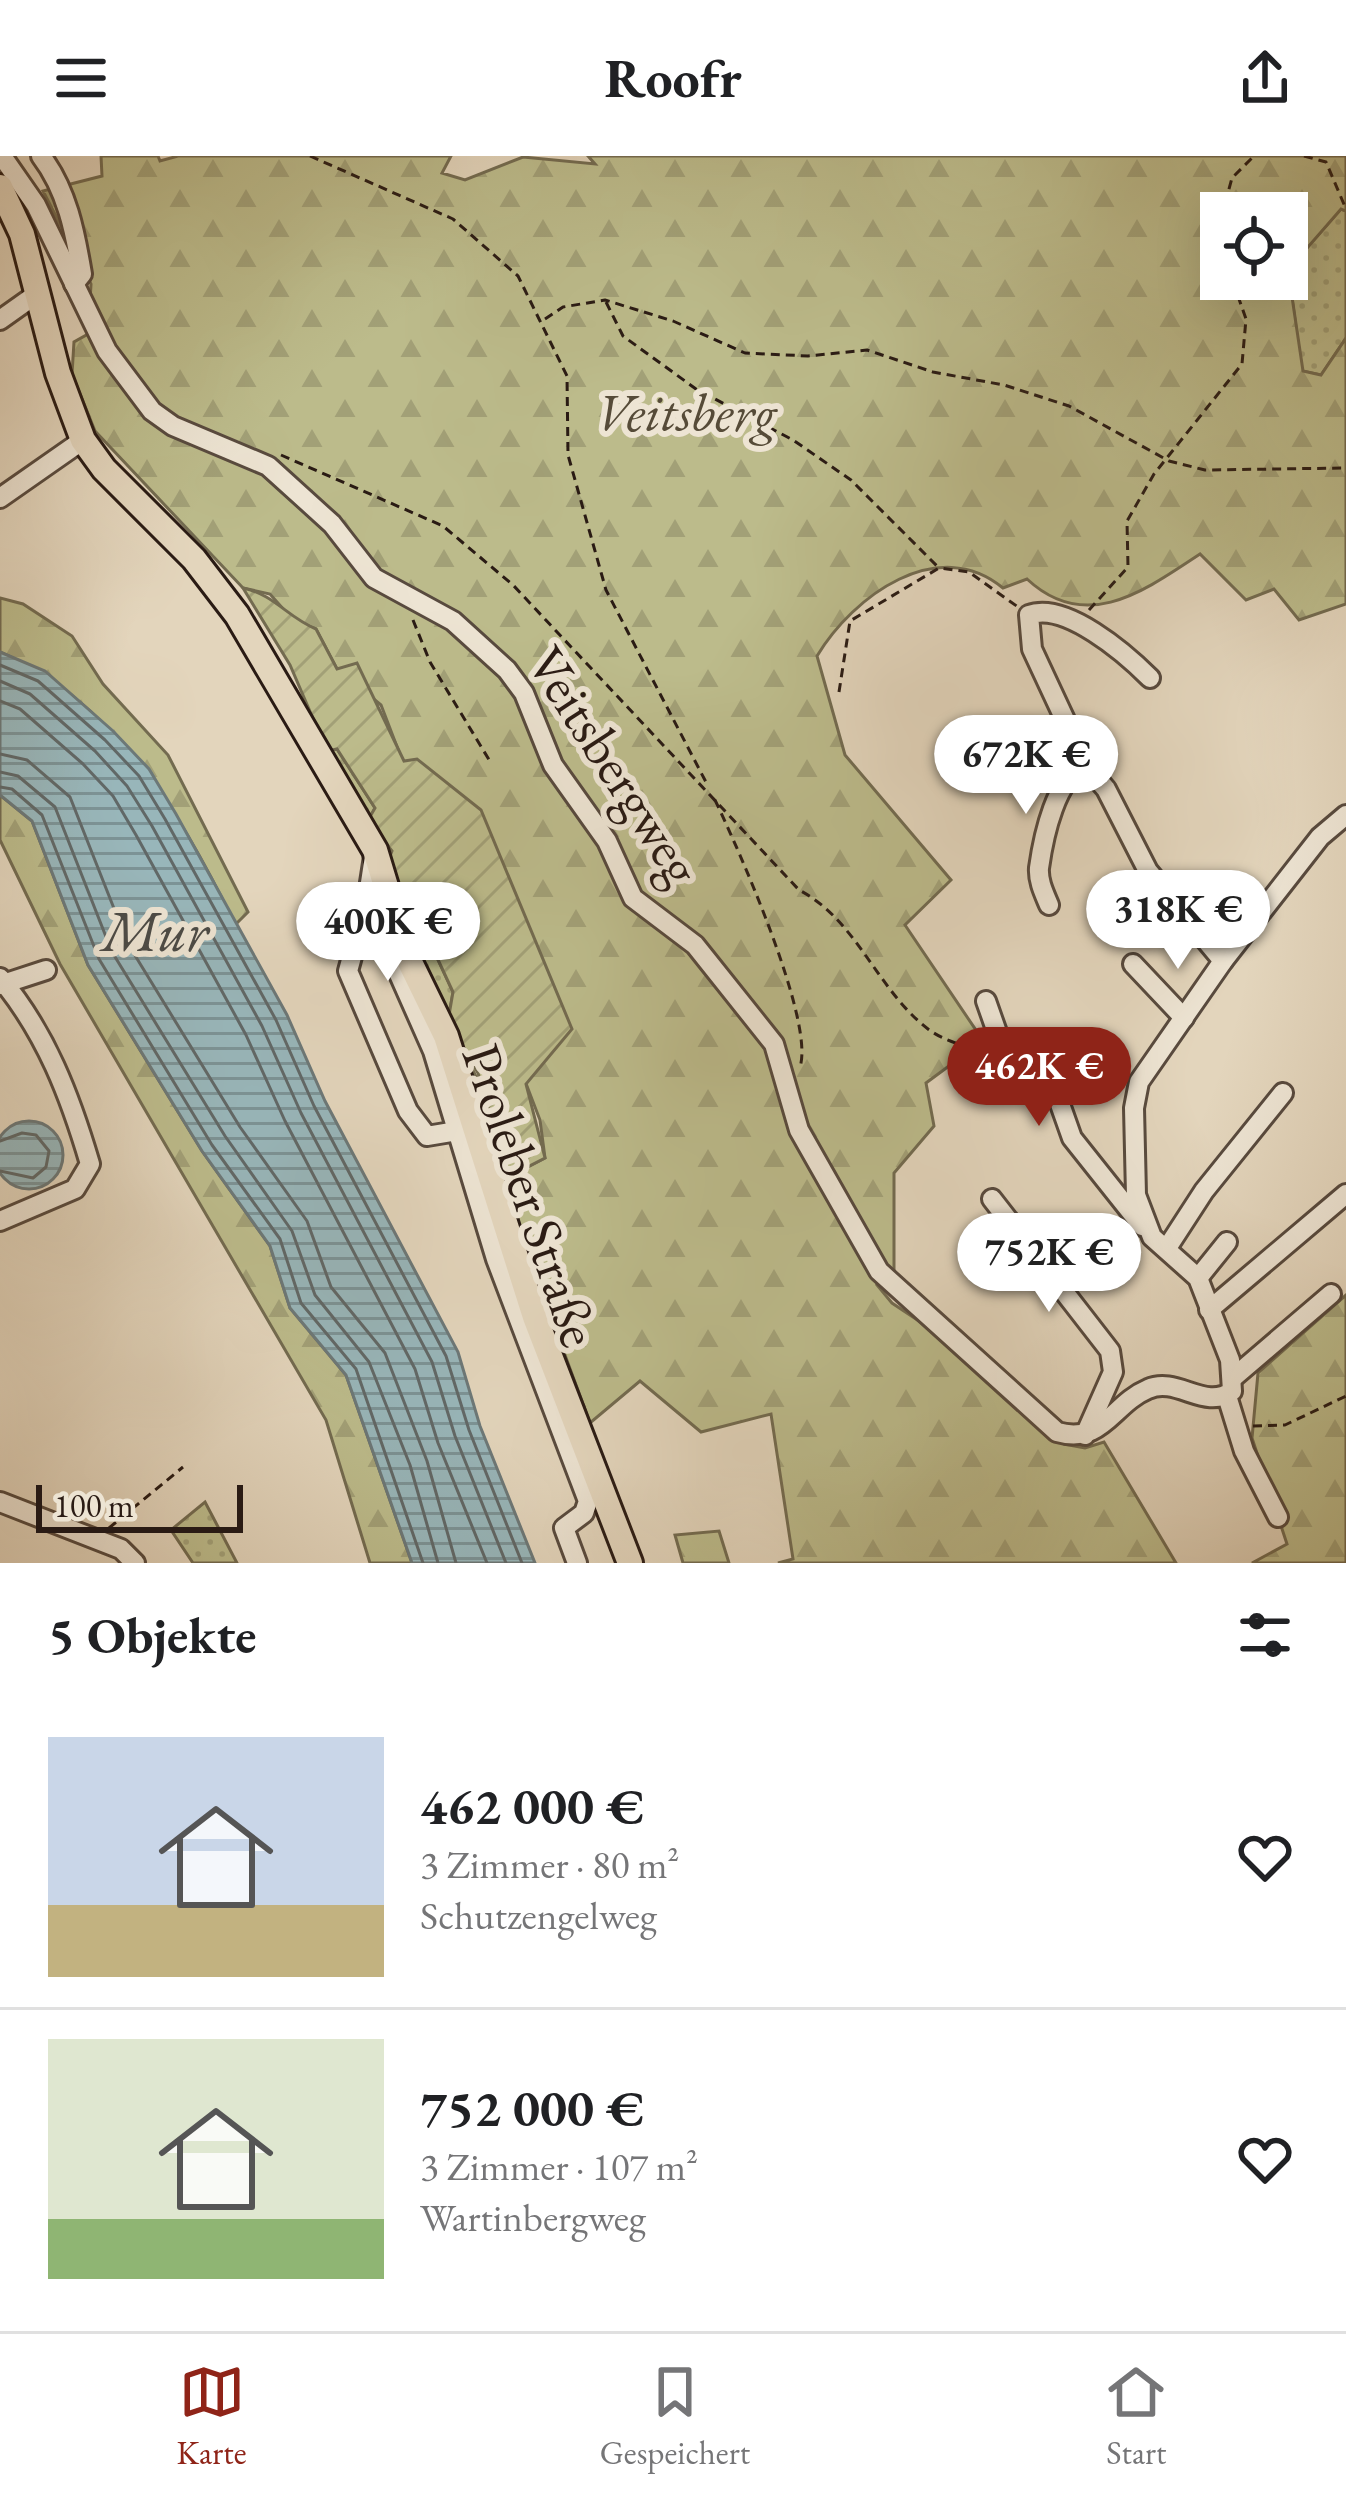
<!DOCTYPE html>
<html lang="de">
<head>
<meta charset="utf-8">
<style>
  body { margin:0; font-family:"EB Garamond",serif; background:#f2f2f2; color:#202124; height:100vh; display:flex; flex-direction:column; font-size:45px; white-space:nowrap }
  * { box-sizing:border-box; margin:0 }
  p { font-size:39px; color:#757577 }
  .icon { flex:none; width:66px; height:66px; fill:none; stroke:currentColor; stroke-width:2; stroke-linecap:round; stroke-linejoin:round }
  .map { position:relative; height:1407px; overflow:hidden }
  .panel { display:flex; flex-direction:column; background:#fff; flex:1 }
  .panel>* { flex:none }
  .buttons { position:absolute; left:1200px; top:36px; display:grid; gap:24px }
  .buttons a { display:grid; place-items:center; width:108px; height:108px; border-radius:0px; background:#fff; box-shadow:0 12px 48px #0002; font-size:60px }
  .scale { position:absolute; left:36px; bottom:30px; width:207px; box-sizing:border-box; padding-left:12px; border:6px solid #2a1b14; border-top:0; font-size:33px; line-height:42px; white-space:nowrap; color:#2a1b14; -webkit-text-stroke:9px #ede4d3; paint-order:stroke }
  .price { position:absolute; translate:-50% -102px; padding:0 27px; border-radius:42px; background:#fff; color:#222; font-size:39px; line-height:78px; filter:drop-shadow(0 3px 6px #0008) }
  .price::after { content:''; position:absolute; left:50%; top:72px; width:36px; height:27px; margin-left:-18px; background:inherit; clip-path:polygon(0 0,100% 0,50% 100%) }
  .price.selected { background:#8f2418; color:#fff }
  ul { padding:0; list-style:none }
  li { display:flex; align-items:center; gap:36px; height:300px; padding:0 48px }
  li+li { border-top:3px solid #e0e0e0 }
  li span { display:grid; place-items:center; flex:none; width:336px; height:240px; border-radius:0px; color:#555 }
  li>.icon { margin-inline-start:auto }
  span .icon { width:144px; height:144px; fill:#fffc; stroke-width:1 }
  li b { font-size:51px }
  h2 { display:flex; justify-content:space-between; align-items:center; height:144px; padding:0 48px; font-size:51px }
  header { display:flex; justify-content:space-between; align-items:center; height:156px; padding:0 48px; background:#fff; font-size:54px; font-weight:700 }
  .tabs { display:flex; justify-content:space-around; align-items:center; height:168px; border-top:3px solid #e0e0e0; background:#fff; font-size:33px; color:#757577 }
  .tabs a { display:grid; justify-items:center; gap:6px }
  .tabs .selected { color:#8f2418 }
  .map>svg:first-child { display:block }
  .grass { fill:url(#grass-dots); stroke:#736b50; stroke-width:3 }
  .forest { fill:url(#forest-firs); stroke:#736b50; stroke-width:3; fill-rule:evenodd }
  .garden { fill:url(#garden-furrows); stroke:#736b50; stroke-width:3 }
  .water { fill:url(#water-rules); stroke:#6c7878; stroke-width:3 }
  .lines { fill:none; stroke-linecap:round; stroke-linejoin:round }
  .shore { stroke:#616867; stroke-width:3 }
  .minor-casing { stroke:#584a3e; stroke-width:24 }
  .major-casing { stroke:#2a1b14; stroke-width:30 }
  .path { stroke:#2a1b14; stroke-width:3; stroke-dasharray:9 6; stroke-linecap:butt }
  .minor { stroke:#ede4d3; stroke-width:18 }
  .major { stroke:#e3d5bc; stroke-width:24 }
  .labels { text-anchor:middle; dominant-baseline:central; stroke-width:12; stroke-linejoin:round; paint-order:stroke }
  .park-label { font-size:54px; font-style:italic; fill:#564b38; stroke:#ede4d3 }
  .street-label { font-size:54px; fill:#2a1b14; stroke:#ede4d3 }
  .water-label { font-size:57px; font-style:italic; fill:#4b4a46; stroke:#ede4d3 }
</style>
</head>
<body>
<header><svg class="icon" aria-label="menu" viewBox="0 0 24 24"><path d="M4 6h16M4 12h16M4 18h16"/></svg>Roofr<svg class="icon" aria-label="share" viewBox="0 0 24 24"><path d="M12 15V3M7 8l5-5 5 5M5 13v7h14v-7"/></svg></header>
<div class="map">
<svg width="1346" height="1407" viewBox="0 0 1346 1407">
  <defs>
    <pattern id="grass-dots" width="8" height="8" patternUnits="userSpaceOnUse" patternTransform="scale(3)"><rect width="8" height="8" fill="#bcbb8b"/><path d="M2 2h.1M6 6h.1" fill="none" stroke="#a2a077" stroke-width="1.8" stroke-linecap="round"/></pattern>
    <pattern id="forest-firs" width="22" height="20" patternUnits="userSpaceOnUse" patternTransform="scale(3)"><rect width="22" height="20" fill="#bcbb8b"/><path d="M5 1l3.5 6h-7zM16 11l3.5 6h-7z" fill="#a2a077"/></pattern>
    <pattern id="garden-furrows" width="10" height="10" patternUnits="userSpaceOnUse" patternTransform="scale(3)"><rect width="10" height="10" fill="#bcbb8b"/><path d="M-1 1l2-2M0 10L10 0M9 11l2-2" fill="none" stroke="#a2a077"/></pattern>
    <pattern id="water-rules" width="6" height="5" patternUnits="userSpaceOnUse" patternTransform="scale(3)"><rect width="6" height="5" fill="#98b6ba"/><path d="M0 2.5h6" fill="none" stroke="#7c9396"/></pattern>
  </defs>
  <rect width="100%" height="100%" fill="#e3d5bc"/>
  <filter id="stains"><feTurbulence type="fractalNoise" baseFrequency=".00167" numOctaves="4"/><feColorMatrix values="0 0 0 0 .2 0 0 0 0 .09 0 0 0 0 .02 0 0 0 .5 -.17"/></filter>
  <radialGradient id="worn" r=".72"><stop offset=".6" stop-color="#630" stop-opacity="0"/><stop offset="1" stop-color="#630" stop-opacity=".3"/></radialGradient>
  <g class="grass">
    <polygon points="1341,53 1346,55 1346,182 1321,219 1302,215 1288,113"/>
    <polygon points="337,593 375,652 369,664 392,695 388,705 327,595"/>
    <polygon points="396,731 409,741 453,836 448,865 410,780"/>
    <path d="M 454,881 C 483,924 496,970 508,1021 L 499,1026 Z"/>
    <polygon points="205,1346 237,1407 193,1407 171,1374"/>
  </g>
  <g class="forest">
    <path d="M 101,0 L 158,0 L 160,5 L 178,0 L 451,0 L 442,17 L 465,24 L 523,1 L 595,8 L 588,0 L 1346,0 L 1346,55 L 1341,53 L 1288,114 L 1303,215 L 1321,219 L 1346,182 L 1346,448 L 1299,464 L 1274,433 L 1246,444 L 1200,398 C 1144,435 1086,478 1027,423 L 1003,432 C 938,378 853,440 817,500 L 845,599 L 951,724 L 905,769 L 986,889 L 975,916 L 953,907 L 926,927 L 934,970 L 894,1017 L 894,1114 L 877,1129 L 892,1147 L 937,1177 L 1064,1288 L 1085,1292 L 1104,1286 L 1176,1407 L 778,1407 L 793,1403 L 771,1258 L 701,1276 L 640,1225 L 590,1267 L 501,1025 L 545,1002 L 540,964 L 381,549 L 337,513 L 316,473 L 293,464 L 270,438 L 243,432 L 95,275 L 72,218 L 74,186 L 88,178 L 91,128 L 43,35 L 102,20 ZM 1221,57 L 1287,57 L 1287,123 L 1221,123 Z"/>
    <path d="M 0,442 L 23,448 L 72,480 L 103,528 L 168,599 L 248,756 L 235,769 C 183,660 114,545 0,496 Z"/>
    <polygon points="0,639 32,665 88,809 202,995 270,1090 290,1152 346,1219 412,1407 370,1407 326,1264 60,808 0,684"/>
    <polygon points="1346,1139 1346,1407 1252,1407 1287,1388 1252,1282 1258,1217"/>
    <polygon points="719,1375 729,1407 683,1407 675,1379"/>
  </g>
  <path class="garden" d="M 243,432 C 275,439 287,461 316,473 L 337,513 L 357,507 L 404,605 L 417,603 L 481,654 L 572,873 L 526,928 L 545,1002 L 508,1021 L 478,917 L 448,865 L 453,836 L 409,741 L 396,731 L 388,705 L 392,695 L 368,664 L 375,652 L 337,593 L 327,595 L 290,509 Z"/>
  <g class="water">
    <polygon points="0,496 45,515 113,575 149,613 176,658 287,859 325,945 458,1196 480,1270 535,1407 412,1407 346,1219 290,1152 270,1090 202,995 88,809 32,665 0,639"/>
    <circle cx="29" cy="999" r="34"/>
  </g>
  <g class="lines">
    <g class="shore">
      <polyline points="0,509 38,525 105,584 139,620 165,663 276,864 314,950 446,1200 469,1274 522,1407"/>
      <polyline points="0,525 30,538 95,595 127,630 152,670 262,870 301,957 432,1206 455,1280 506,1407"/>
      <polyline points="0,545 20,553 83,608 113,640 136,679 246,879 285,965 415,1213 438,1287 487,1407"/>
      <polyline points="0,598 27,604 70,641 128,788 240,971 307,1065 331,1131 385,1197 427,1305 456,1407"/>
      <polyline points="0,616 18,620 55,651 112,796 225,980 292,1075 315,1139 369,1206 410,1309 438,1407"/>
      <polyline points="0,631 12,633 42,659 99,803 212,989 280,1083 301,1147 356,1213 423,1407"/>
      <polyline points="0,985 22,977 36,979 49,995 46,1011 33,1022 0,1015"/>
    </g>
    <defs>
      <g id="minor">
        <path d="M 2,0 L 36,49 L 107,195 L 152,255 L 173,270 L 268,310 L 332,368 L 374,422 L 453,465 L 507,514 L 524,537 L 553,609 L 607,685 L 633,742 L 695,789 L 774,888 L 799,974 L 879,1115 L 1057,1276 C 1103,1289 1112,1248 1148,1233 C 1177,1220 1205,1255 1232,1235 L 1230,1204 L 1198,1122 L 1152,1081 L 1136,1039 L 1134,952 L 1139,926 L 1223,805 L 1320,681 L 1346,659"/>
        <path d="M 41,0 C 67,34 75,76 82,118 L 74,128"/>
        <polyline points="0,164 38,137"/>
        <polyline points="0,342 83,284"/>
        <path d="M 1150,522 C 1126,498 1065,445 1029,459 L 1032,493 L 1087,611 L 1106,633 L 1148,715 L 1223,805"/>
        <polyline points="375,694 367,746 433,895 496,1103 588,1345 584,1357 564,1372 577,1407"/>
        <polyline points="367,746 348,815 408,955 427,980 457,975"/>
        <path d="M 1049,749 C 1044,737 1038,725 1039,712 C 1043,683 1056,617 1087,611"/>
        <polyline points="1133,808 1184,862"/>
        <path d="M 0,822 C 46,877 70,940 90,1008 L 75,1033 L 0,1065"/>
        <polyline points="0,829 46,814"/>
        <polyline points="986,845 999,882 1049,917 1072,982 1142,1070"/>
        <polyline points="992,1043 1110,1195 1113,1216 1085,1279"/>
        <polyline points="1167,1092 1204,1035 1283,937"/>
        <polyline points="1198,1122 1227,1086"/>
        <polyline points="1209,1154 1346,1038"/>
        <polyline points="1234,1221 1331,1138"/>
        <polyline points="1227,1240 1244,1295 1278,1361"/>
        <polyline points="0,1346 121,1393 135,1407"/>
      </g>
      <polyline id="major" points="0,31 22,78 58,217 83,284 104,313 194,403 237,459 375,694 407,800 446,880 535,1161 630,1407"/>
    </defs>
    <use href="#minor" class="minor-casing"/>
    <use href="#major" class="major-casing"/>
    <g class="path">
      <polyline points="310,0 453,63 518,120 567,220 568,299 606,434 708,630"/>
      <polyline points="1304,0 1326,6 1346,53"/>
      <polyline points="1221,62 1232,22 1254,0"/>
      <polyline points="1275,123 1298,125"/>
      <polyline points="606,146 623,180 696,233 793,284 851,324 939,412"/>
      <polyline points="545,163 563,151 605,144 673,165 745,197 808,200 867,194 933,216 1004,229 1069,250 1169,305 1205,314 1346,312"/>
      <path d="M 281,299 L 443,370 L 513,429 L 799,734 C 857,764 877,834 928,873 C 945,886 969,891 990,897"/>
      <polyline points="1089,454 1128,411 1127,365 1154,318 1242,208 1246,163 1232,123"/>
      <polyline points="413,464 430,506 491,607"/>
      <polyline points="839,536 850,465 939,412 969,416 1018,451"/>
      <path d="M 715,644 C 738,692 815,865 800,911"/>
      <polyline points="1070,932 1120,931"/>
      <polyline points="1253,1270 1285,1269 1346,1240"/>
      <polyline points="109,1372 183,1311"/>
    </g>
    <use href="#minor" class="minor"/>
    <use href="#major" class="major"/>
  </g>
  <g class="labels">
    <g class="park-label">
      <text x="686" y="256">Veitsberg</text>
    </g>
    <g class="street-label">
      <text transform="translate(615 609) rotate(57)">Veitsbergweg</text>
      <text transform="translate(531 1039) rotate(71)">Proleber Straße</text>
    </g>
    <g class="water-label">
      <text x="155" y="775">Mur</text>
    </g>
  </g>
  <rect width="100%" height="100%" filter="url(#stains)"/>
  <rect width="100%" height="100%" fill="url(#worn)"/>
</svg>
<div class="buttons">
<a><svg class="icon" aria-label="locate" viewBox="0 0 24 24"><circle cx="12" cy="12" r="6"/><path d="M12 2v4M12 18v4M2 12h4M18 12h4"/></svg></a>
</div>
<div class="scale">100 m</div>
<b class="price" style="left:1026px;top:661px">672K €</b>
<b class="price" style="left:1178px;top:816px">318K €</b>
<b class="price" style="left:388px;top:828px">400K €</b>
<b class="price selected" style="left:1039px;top:973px">462K €</b>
<b class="price" style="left:1049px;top:1159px">752K €</b>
</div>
<section class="panel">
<h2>5 Objekte<svg class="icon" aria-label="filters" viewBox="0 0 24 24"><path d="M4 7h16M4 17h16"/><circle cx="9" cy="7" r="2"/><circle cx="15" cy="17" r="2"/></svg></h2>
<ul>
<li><span style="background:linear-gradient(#c9d6e8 70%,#c2b280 0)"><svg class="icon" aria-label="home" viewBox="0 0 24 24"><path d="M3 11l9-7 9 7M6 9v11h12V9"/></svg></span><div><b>462 000 €</b><p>3 Zimmer · 80 m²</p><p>Schutzengelweg</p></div><svg class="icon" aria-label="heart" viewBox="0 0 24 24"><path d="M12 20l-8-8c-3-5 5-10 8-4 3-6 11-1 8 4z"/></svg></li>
<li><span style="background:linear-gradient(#dfe7d0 75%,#8fb573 0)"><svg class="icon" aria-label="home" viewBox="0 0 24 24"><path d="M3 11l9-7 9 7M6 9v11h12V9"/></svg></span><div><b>752 000 €</b><p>3 Zimmer · 107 m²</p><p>Wartinbergweg</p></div><svg class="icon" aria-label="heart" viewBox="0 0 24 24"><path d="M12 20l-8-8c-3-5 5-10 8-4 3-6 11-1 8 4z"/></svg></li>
</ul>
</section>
<nav class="tabs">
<a class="selected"><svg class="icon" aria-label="map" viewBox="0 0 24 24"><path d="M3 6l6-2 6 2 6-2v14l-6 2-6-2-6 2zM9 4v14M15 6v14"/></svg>Karte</a>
<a><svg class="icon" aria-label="saved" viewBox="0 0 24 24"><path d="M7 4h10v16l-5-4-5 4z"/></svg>Gespeichert</a>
<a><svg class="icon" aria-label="home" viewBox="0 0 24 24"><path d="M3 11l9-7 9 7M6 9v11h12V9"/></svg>Start</a>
</nav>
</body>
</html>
